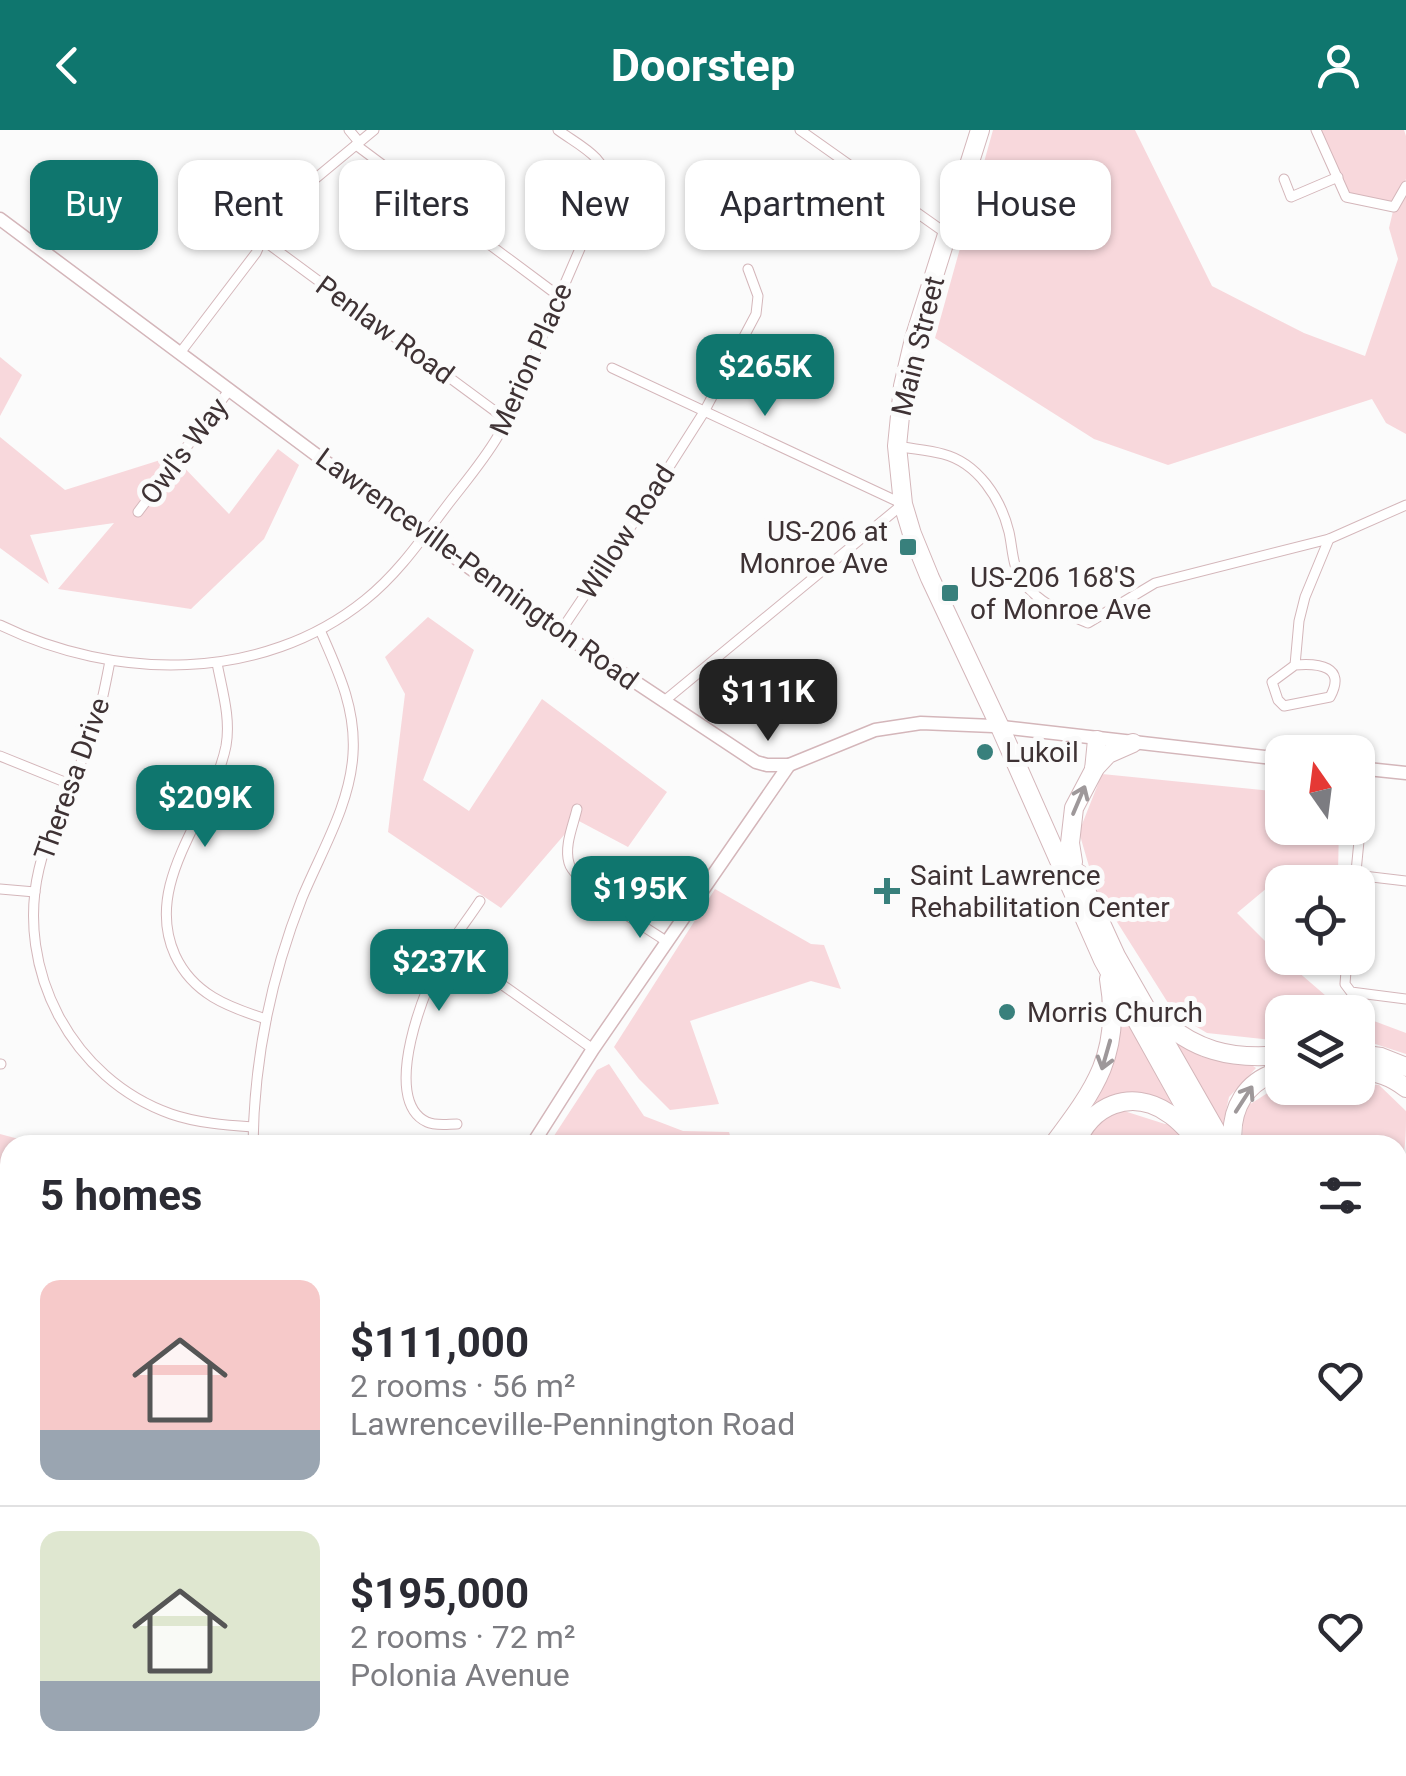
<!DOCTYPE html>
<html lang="en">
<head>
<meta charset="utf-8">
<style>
  body { margin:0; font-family:Roboto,sans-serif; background:#f7f7f7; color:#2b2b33; height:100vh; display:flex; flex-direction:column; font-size:38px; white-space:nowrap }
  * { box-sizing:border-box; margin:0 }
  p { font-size:32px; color:#7c7c81 }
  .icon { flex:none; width:55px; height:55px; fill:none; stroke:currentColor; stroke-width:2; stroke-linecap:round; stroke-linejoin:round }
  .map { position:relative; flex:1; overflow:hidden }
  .sheet { position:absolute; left:0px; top:1005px; width:1408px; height:642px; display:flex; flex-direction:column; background:#fff; border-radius:30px 30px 0 0; box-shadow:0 2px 8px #0004 }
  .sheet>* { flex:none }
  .top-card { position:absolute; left:30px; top:30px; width:1348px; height:90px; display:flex; gap:20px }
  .needle { width:65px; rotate:346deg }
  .tools { position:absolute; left:1265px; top:605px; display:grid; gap:20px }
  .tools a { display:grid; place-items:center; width:110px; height:110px; border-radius:20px; background:#fff; box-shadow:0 2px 8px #0004; font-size:50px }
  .price { position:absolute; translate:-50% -85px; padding:0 22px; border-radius:20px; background:#0f766e; color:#fff; font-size:32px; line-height:65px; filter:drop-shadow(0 2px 5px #0008) }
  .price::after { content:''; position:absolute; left:50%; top:60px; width:30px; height:22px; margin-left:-15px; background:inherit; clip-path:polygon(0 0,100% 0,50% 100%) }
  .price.on { background:#222; color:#fff }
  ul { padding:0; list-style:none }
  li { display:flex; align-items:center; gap:30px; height:250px; padding:0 40px }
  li+li { border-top:2px solid #e1e1e2 }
  li span { display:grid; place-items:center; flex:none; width:280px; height:200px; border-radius:20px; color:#555 }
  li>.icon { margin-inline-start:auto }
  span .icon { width:120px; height:120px; fill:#fffc; stroke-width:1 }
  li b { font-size:42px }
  h2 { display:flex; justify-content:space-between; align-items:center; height:120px; padding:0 40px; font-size:42px }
  .tag { padding:0 35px; border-radius:20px; background:#fff; box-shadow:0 2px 8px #0004; font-size:35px; line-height:90px }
  .tag.on { background:#0f766e; color:#fff }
  header { display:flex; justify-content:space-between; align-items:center; height:130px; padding:0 40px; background:#0f766e; color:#fff; font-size:45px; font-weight:700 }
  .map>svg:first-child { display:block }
  .green { fill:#f8d8dc }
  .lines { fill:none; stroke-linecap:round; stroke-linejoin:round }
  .street-casing { stroke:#d4b6ba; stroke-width:11 }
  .secondary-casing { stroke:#d4b6ba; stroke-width:15 }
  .primary-casing { stroke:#d4b6ba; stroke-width:18 }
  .highway-casing { stroke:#d4b6ba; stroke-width:20 }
  .street { stroke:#fff; stroke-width:9 }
  .secondary { stroke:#fff; stroke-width:12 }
  .primary { stroke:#fff; stroke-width:15 }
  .highway { stroke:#fff; stroke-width:18 }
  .oneway { stroke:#9e989a }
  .poi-dot { fill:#38807c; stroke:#fbfbfb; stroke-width:4 }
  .labels { text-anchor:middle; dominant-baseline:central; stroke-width:10; stroke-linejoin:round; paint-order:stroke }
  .street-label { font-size:28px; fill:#3e3234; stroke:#fbfbfb }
  .poi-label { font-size:28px; fill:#3e3234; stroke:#fbfbfb; text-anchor:start }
</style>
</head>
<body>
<header><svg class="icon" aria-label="back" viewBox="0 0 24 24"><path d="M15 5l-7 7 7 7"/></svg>Doorstep<svg class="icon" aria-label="person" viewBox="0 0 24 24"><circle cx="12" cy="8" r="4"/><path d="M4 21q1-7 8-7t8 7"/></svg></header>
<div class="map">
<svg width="1406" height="1646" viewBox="0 0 1406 1646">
  <rect width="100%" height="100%" fill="#fbfbfb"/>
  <g class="green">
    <polygon points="993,0 1135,0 1212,156 1304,203 1365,226 1398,129 1389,98 1394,77 1406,65 1406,304 1386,293 1372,269 1168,335 1094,309 935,208"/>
    <polygon points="1320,0 1404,0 1406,6 1406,49 1392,73 1349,64"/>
    <polygon points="0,227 22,245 0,286"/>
    <polygon points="0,307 65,360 173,326 229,384 278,319 299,335 264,409 191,479 58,459 114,393 30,405 49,454 0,418"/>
    <polygon points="428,487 474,520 423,650 469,681 542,569 667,662 628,717 577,690 501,778 388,702 405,564 385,527"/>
    <polygon points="1102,644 1282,662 1282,698 1339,698 1338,742 1279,748 1237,783 1282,828 1340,878 1352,882 1282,882 1282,911 1207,903 1175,884 1095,757 1079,702"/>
    <polygon points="715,759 811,814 824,815 841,859 811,851 690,891 719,974 670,980 639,949 614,917"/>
    <path d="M 1119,879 L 1177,979 C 1138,961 1126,956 1087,977 Z"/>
    <polygon points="1358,885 1406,903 1406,924 1366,911 1358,911"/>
    <polygon points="1168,905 1202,927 1245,931 1256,938 1229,967 1222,1000"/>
    <polygon points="609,934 644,986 683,1001 729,1002 733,1015 548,1015 597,940"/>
    <path d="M 1282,954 L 1282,958 L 1358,958 L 1358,954 L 1379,955 L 1406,981 C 1406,1002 1406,1026 1398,1044 L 1398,1015 L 1242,1015 L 1244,978 Z"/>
    <polygon points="1121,980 1165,994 1175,992 1187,1015 1082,1015 1088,998"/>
    <polygon points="0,1004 41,1015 10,1015 10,1167 0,1167"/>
    <polygon points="1406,1119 1406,1329 1405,1331 1398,1314 1398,1121"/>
    <polygon points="10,1269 10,1492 0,1493 0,1272"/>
    <polygon points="1406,1544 1406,1631 1398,1632 1398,1546"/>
    <rect x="51" y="1638" width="121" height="8"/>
    <polygon points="382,1638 467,1638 461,1646 383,1646"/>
  </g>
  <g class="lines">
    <defs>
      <g id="street">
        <polyline points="349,0 359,12"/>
        <polyline points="800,0 947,104"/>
        <polyline points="1316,0 1346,67 1394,77 1406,56"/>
        <polyline points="356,15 560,167"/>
        <polyline points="1284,49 1291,67 1338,47"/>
        <polyline points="263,110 507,290"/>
        <polyline points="180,223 256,123 269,94 281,77 374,0"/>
        <polyline points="612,238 903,374 663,572"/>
        <path d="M 897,316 C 912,319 928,320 943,324 C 978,333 1001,369 1009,402 C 1013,420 1012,438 1024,453 C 1041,475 1064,483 1088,493 L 1155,453 L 1329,409 L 1406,375"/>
        <polyline points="138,382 230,259"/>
        <path d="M 0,495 C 115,551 262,553 365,470 C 399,443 423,407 449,373 C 466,351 484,330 498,306 C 515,278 526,246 538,216 C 561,163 584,109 607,56 C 609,28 578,15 558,0"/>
        <polyline points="560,502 636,389 704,282 756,184 758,166 748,139"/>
        <path d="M 110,531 C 105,556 101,581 92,605 C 76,650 50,692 39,739 C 15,840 72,949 171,984 C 197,993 225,995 253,997"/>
        <path d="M 217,533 C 222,560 231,588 226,616 C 212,685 142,752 175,825 C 193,864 228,877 266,889"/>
        <path d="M 1295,535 C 1318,533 1347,536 1330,567 L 1284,576 L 1278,570 L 1272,552 L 1295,535 L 1299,491 L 1305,467 L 1329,409"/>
        <polyline points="0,626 72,655"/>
        <path d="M 577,679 C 573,696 564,716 569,733 C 574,753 646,798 666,811"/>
        <polyline points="1355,745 1406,751"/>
        <polyline points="1355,752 1366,639"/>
        <polyline points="0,759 35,762"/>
        <polyline points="449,817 593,919"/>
        <polyline points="1347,828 1345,854 1351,862 1406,869"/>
        <polyline points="0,934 1,934"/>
        <path d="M 457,994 C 448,994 435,996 427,992 C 379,970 426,853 445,822 C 456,804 469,788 480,771"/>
        <path d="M 253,1015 C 254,930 271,847 302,768 C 321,722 350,675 353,624 C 356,578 338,541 320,500"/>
        <polyline points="505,1638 510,1646"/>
        <polyline points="1242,1638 1243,1646"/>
        <polyline points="884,1646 886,1638"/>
      </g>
      <g id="secondary">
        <polyline points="0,89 425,406 560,502 756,632 767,635 789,635 875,600 921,593 993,596 1282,629"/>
        <polyline points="1358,638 1406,643"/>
        <polyline points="532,1015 593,919 789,635"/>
        <polyline points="0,1181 10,1180"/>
      </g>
      <polyline id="primary" points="1398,1364 1406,1391"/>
      <g id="highway">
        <polyline points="980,0 914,209 903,256 897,316 903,374 912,404 930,448 1000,597 1103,830 1206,1015"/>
        <polyline points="1094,639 1108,624 1133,613"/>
        <polyline points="1073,732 1070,713 1074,678 1094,640 1097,610"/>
        <polyline points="1078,743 1116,826 1224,1015"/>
        <path d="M 1155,884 C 1193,921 1231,930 1282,925"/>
        <polyline points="1358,924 1381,927 1406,937"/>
        <path d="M 1358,940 C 1377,942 1391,946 1406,958"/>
        <path d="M 1053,1015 C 1095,959 1122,923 1109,849"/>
        <path d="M 1076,1015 C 1089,975 1132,958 1168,983 C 1178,989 1185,998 1193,1005"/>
        <path d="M 1233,1015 C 1229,979 1246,949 1282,941"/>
        <polyline points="1398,1048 1406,1041"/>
        <polyline points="1398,1065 1406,1064"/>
        <polyline points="1398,1101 1406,1099"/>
        <polyline points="0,1221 10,1219"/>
        <polyline points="1398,1232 1406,1233"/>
        <polyline points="0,1255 10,1252"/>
      </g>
    </defs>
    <use href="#street" class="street-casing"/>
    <use href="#secondary" class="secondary-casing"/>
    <use href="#primary" class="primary-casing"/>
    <use href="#highway" class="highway-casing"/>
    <use href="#street" class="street"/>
    <use href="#secondary" class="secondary"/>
    <use href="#primary" class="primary"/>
    <use href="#highway" class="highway"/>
  </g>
  <defs><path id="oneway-shaft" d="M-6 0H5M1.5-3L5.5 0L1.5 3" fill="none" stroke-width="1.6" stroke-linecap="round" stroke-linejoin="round" transform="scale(2.5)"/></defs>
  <g class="oneway">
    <use href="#oneway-shaft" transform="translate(1079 670) rotate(-67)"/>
    <use href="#oneway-shaft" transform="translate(1106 925) rotate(106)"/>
    <use href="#oneway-shaft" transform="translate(1244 969) rotate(-57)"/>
  </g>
  <g class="poi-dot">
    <rect x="898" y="407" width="20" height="20" rx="5"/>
    <rect x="940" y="453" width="20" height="20" rx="5"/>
    <circle cx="985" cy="622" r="10"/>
    <path d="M882 746h10v10h10v10h-10v10h-10v-10h-10v-10h10z"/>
    <circle cx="1007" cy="882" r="10"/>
  </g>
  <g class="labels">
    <g class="street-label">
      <text transform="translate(385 200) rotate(36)">Penlaw Road</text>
      <text transform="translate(918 216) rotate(-76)">Main Street</text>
      <text transform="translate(531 229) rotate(-66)">Merion Place</text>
      <text transform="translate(184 321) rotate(-53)">Owl's Way</text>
      <text transform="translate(626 402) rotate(-57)">Willow Road</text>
      <text transform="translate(477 439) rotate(36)">Lawrenceville-Pennington Road</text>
      <text transform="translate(72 649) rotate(-70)">Theresa Drive</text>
    </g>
    <g class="poi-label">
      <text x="888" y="401" text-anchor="end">US-206 at<tspan x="888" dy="32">Monroe Ave</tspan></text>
      <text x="970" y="447">US-206 168'S<tspan x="970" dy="32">of Monroe Ave</tspan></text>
      <text x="1005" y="622">Lukoil</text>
      <text x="910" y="745">Saint Lawrence<tspan x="910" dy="32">Rehabilitation Center</tspan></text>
      <text x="1027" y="882">Morris Church</text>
    </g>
  </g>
</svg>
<div class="tools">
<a><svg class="needle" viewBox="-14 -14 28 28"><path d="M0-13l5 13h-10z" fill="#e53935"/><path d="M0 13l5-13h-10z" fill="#7c7c81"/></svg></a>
<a><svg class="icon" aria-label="locate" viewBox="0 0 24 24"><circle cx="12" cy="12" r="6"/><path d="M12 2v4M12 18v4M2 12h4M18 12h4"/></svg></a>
<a><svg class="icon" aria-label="layers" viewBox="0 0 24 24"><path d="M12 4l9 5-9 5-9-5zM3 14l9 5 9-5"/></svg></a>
</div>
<b class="price" style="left:765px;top:289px">$265K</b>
<b class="price on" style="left:768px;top:614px">$111K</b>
<b class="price" style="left:205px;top:720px">$209K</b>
<b class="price" style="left:640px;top:811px">$195K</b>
<b class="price" style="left:439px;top:884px">$237K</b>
<div class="top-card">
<a class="tag on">Buy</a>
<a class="tag">Rent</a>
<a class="tag">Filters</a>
<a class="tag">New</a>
<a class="tag">Apartment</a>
<a class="tag">House</a>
</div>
<section class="sheet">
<h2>5 homes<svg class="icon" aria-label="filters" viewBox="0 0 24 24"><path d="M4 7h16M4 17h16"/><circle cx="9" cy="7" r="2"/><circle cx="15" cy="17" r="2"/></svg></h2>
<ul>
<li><span style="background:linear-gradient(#f6c9c9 75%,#9aa5b1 0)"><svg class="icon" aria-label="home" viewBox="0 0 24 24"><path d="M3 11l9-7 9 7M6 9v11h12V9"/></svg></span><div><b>$111,000</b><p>2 rooms · 56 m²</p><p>Lawrenceville-Pennington Road</p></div><svg class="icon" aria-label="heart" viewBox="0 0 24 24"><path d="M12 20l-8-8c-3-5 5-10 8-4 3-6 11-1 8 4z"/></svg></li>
<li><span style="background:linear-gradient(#dfe7d0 75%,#9aa5b1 0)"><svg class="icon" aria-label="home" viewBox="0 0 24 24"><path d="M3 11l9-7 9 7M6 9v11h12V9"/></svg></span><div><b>$195,000</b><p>2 rooms · 72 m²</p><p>Polonia Avenue</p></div><svg class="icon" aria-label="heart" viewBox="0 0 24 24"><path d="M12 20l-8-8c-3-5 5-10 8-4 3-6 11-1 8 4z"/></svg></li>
</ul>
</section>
</div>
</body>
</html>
